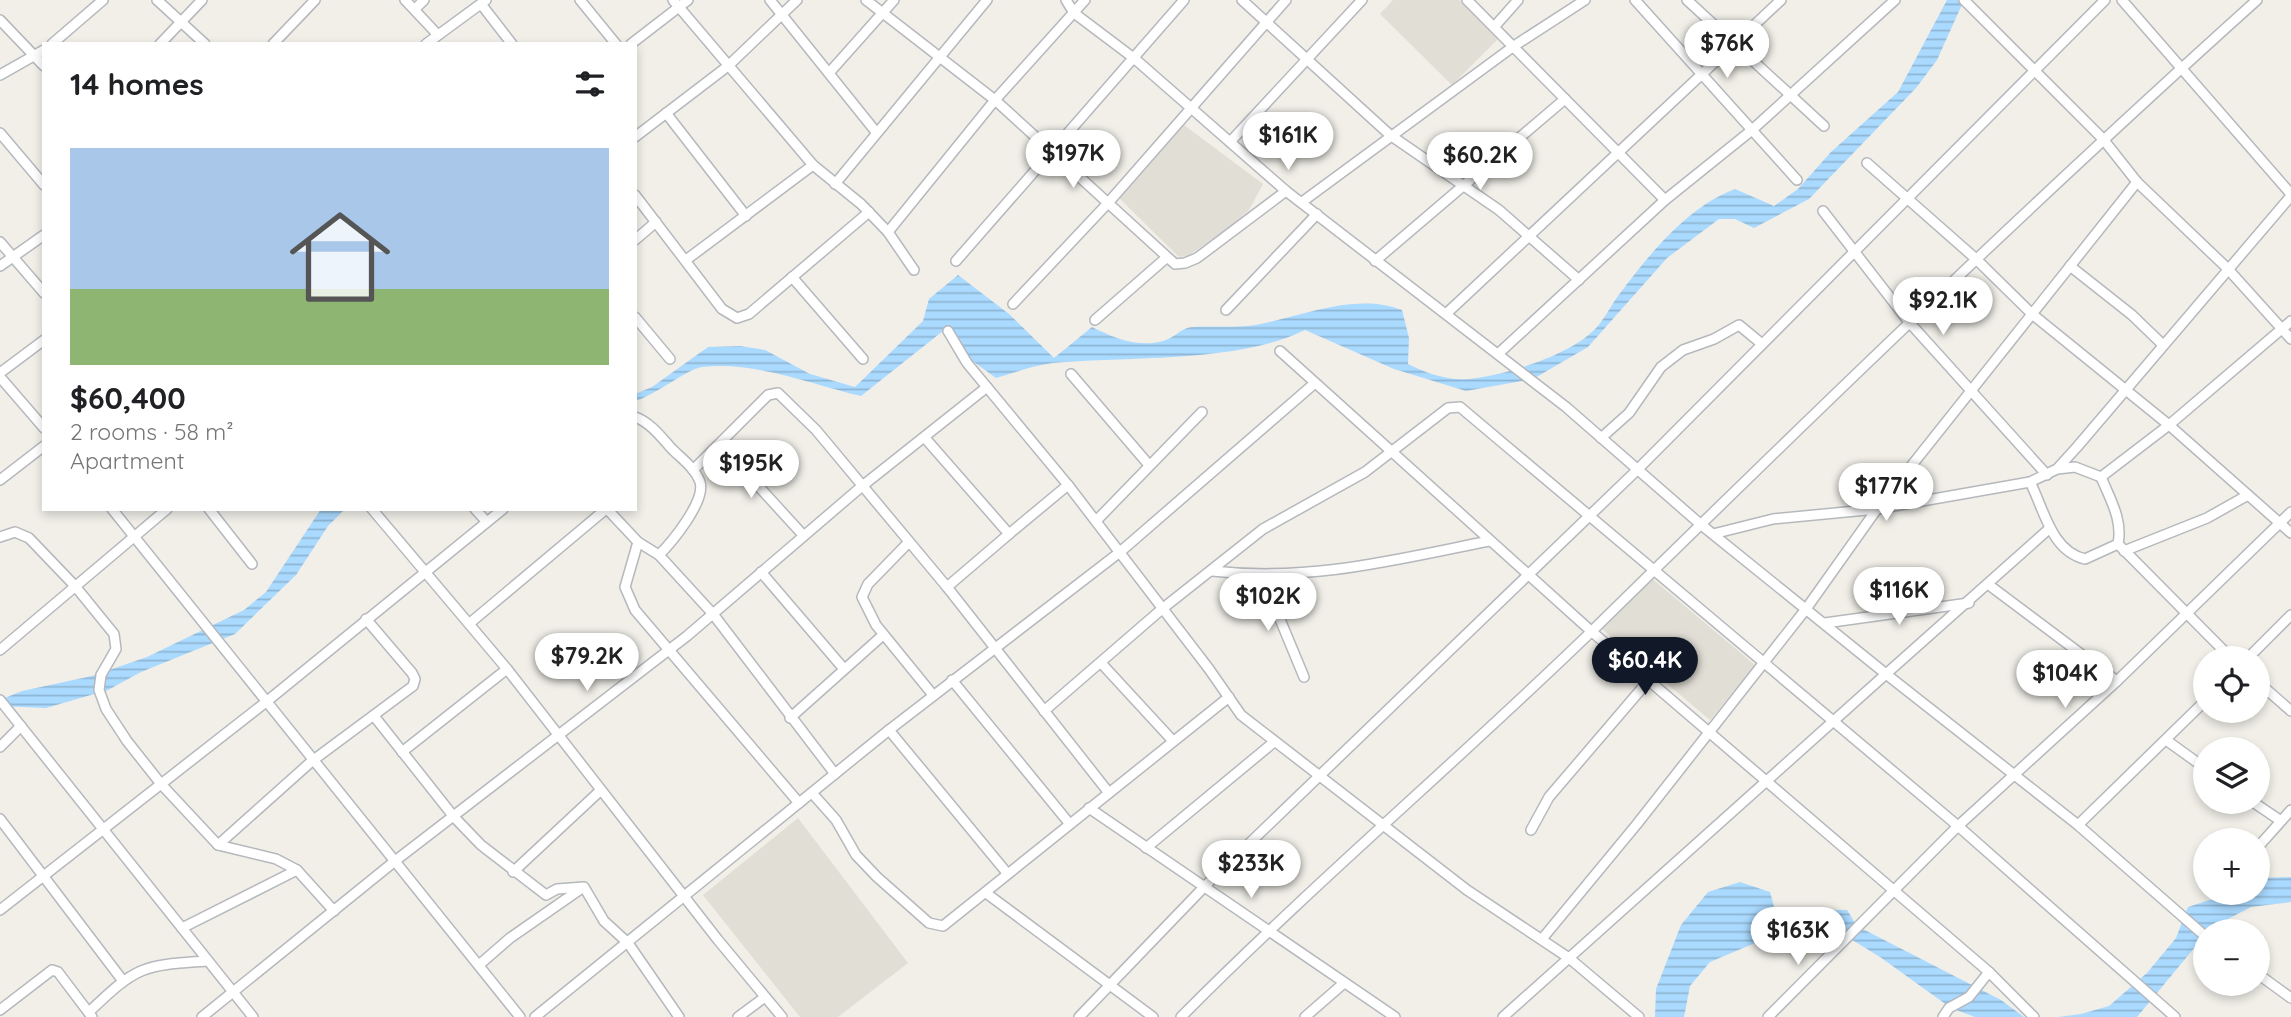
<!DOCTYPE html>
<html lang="en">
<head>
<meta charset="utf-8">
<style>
  body { margin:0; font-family:Quicksand,sans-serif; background:#f2f2f2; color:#202124; height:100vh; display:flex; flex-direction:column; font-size:26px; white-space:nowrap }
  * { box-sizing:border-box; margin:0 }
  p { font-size:23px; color:#757577 }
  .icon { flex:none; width:38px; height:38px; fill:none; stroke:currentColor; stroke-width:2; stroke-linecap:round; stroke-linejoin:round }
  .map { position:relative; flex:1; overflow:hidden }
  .panel { position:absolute; left:42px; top:42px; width:595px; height:469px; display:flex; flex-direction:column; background:#fff; border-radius:0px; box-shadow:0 4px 10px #0003 }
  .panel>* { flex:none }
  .fabs { position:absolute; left:2193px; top:646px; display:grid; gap:14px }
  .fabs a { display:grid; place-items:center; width:77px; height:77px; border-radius:50%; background:#fff; box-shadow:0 4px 10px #0003; font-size:35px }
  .price { position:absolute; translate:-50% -60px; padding:0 16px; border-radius:24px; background:#fff; color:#222; font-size:23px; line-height:46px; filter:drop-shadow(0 2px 4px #0008) }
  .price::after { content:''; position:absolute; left:50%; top:42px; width:21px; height:16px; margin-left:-10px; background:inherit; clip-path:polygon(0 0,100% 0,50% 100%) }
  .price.active { background:#111827; color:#fff }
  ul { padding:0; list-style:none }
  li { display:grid; align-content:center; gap:14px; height:371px; padding:0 28px }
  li+li { border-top:2px solid #e0e0e0 }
  li span { display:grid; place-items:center; height:217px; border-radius:0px; color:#555 }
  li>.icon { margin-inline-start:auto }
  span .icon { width:126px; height:126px; fill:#fffc; stroke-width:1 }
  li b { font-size:30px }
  h2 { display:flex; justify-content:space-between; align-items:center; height:84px; padding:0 28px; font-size:30px }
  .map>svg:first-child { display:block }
  .education { fill:#e1ded6 }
  .water { fill:url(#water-rules) }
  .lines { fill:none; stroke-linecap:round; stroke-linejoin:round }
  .minor-casing { stroke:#b5b8bc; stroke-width:12 }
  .minor { stroke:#fff; stroke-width:9 }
</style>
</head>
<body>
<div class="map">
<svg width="2291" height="1017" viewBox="0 0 2291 1017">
  <defs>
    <pattern id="water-rules" width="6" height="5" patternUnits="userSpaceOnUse" patternTransform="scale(1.75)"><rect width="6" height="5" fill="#aadaff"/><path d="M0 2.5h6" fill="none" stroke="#8eb4d2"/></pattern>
  </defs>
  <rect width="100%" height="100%" fill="#f1efe8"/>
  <g class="education">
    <polygon points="1393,0 1459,0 1499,38 1452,85 1380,14"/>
    <polygon points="1184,125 1263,184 1249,210 1232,225 1188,256 1179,257 1119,198"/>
    <polygon points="1649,576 1755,665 1710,720 1601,628"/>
    <polygon points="798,818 908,963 838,1017 800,1017 703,895"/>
  </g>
  <g class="water">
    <path d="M 1947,0 L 1964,0 L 1937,60 L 1916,88 L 1809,199 L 1754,228 L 1735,219 L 1719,219 L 1667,258 L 1588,347 L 1533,379 L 1466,391 L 1394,369 L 1305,330 C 1238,363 1128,356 1053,363 C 1034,365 1014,373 996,378 L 967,357 L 948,327 L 861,396 C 811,384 754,361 702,367 C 687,369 656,395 635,401 L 635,394 L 652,387 L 708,347 L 740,346 L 765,350 L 810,374 L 855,387 L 923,321 L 929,299 L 958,275 L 1009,314 L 1054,358 L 1092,327 C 1114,338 1138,348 1163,341 C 1173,339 1181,328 1192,327 C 1213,326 1234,328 1256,325 C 1303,316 1355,292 1402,310 L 1409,338 L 1408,364 C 1426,373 1448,381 1469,379 C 1506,375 1572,355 1597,327 C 1606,317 1612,303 1621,292 C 1650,253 1689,206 1735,189 L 1774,206 L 1798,189 L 1831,152 L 1898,92 Z"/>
    <polygon points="321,509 345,509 328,526 296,575 235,634 141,672 108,690 46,708 0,706 0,700 22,691 92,676 147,657 244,610 266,592"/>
    <polygon points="2291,877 2291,902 2251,907 2205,931 2205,935 2137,1017 2058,1017 2081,1014 2109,1006 2147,973 2176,938 2188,907 2231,893 2258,892 2258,880 2261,878"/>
    <polygon points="1740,882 1770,892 1775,910 1847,910 1857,926 2001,1000 2024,1017 1975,1017 1951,1008 1880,957 1849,938 1831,930 1793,927 1710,962 1690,986 1684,1017 1655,1017 1656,989 1681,925 1708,892"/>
  </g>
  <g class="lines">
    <defs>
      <g id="minor">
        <polyline points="157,0 205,44"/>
        <polyline points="405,0 438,35"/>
        <polyline points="580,0 616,44"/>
        <polyline points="673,0 813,165 861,204 888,232 914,270"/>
        <polyline points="770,0 876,132"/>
        <polyline points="866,0 995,100 1175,264 1185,263 1197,258 1286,191"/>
        <polyline points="1066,0 1074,13 1135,59 1286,191 1566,407 1699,523 1886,674 2050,528"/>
        <polyline points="1242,0 1390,135 1499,210 1579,280"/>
        <polyline points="1467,0 1665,200"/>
        <polyline points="1635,0 1797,180"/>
        <polyline points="1687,0 1824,126"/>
        <polyline points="1964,0 2103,139 2137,182 2227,268 2291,339"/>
        <polyline points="2122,0 2291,194"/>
        <polyline points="481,4 512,44"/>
        <polyline points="415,9 424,0"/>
        <polyline points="0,20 44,66"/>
        <polyline points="1495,26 1518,0"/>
        <polyline points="52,44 103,0"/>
        <polyline points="160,44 202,0"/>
        <polyline points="273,44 315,0"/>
        <polyline points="426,44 486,0"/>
        <polyline points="631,44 688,0"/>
        <polyline points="829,73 894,0"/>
        <polyline points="0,75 44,50"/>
        <polyline points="666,113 746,216"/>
        <polyline points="0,133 44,185"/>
        <polyline points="635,137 728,66 797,0"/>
        <polyline points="1230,142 1362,0"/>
        <polyline points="1867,163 1976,259 2032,314 2169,425 2291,533"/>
        <polyline points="835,184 987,0"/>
        <polyline points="635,195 722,309 737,318 749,314 869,212"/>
        <polyline points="1302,202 1514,46 1585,0"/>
        <polyline points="1823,211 1909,322 2047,475"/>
        <polyline points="888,232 995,100 1085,0"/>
        <polyline points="635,240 656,222"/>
        <polyline points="0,242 44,293"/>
        <polyline points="686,260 813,165"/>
        <polyline points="956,261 1184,0"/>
        <polyline points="1375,261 1565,99"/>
        <polyline points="0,266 44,235"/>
        <polyline points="2070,266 2132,315 2163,345"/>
        <polyline points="792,277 863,359"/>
        <polyline points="1013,304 1108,203 1286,0"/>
        <polyline points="1226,310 1317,214"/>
        <polyline points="1447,313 1781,0"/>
        <polyline points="635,317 670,359"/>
        <polyline points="1095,320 1166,258"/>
        <polyline points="948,331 967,363 1068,485 1209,669 1241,715 1467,890 1569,958 1639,1017"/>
        <polyline points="1280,351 1591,631 1989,972 2034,1017"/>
        <polyline points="1498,354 1665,200 1752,130 1895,0"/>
        <polyline points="0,373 44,340"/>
        <polyline points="1071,374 1149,465"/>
        <polyline points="0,377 44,428"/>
        <path d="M 635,417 C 650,422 662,438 672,449 C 681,458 695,468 700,482 C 706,501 672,542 659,555 L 713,614 L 835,774"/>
        <polyline points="925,438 1009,534 947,587"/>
        <polyline points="1601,438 1629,413 1661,367 1683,350 1714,339 1739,325 1762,344"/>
        <polyline points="720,444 803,535"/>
        <polyline points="2057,469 2075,467 2101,477 2169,425 2291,321"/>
        <polyline points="693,470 768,395 778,393 816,430 947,587 1109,793"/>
        <polyline points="0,480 44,446"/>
        <path d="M 2030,482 C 2044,509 2051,551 2085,559 L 2118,544 C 2123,520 2110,499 2101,477"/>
        <polyline points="112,509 520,1017"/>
        <polyline points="209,509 252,564"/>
        <polyline points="372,509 507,669 718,940 782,1017"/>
        <polyline points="475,509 486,521"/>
        <polyline points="607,509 638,542 659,555"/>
        <polyline points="1096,521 1202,412"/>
        <polyline points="1009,534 1068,485"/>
        <polyline points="1713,534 1773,519 1877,509 2030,482 2057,469 2077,447 2291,196"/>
        <polyline points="0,537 15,532 29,538 75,586 114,634 116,649 101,675 99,690 106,709 127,741 161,784 218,845 276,859 297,870 334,911"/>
        <polyline points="638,542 625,587 635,610 799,803"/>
        <polyline points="908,543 868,584 862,597 876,625 933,695"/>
        <polyline points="2118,544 2231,658"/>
        <polyline points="2124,551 2207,518 2248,495"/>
        <path d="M 1212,571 C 1310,582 1394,560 1489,541"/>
        <polyline points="761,572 844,669"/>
        <polyline points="1262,576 1304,677"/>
        <polyline points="1989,585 2117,681"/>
        <polyline points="470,623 606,509"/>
        <polyline points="1825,623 1969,603"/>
        <polyline points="0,650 167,509"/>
        <polyline points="2248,658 2291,615"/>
        <polyline points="1102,664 1173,741"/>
        <polyline points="952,680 1069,823"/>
        <polyline points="2258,682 2291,711"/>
        <polyline points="0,700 253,1017"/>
        <polyline points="1044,711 1162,609 1263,529 1365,472 1448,408 1460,407 1958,826 2175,1017"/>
        <polyline points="374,716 454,817 481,845 546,895 557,889 584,887 604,921 628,943 679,1017"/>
        <polyline points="790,718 883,635"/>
        <polyline points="889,730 1007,873"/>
        <polyline points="2166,740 2205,768"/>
        <polyline points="0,747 21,726"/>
        <polyline points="402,752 507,669"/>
        <polyline points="812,793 836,820 856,855 877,877 929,923 943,926 1229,697"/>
        <polyline points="2253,802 2281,821"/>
        <polyline points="1089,808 1395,1017"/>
        <polyline points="0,819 123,981"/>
        <polyline points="2078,825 2205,701"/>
        <polyline points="1531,830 1549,797 1649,680"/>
        <polyline points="218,845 312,761 413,686 415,679 412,673 366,619"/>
        <polyline points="2258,847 2291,810"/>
        <polyline points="1146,848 1274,742"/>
        <polyline points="513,872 601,790"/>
        <polyline points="986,893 1153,1017"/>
        <polyline points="0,910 266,702 503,509"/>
        <polyline points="182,928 297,870"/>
        <polyline points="1542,939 1637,824 1806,609 1877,509 2137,182"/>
        <polyline points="479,965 510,938 582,888"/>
        <polyline points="2258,974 2291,998"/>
        <polyline points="0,1010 52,970 58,972 92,1017"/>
        <path d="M 89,1012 C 137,966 142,965 208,961"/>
        <polyline points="202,1017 395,861 687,636 861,487 987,387"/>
        <polyline points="535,1017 889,730 1120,552 1315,383"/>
        <polyline points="738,1017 765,997"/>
        <polyline points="1079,1017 1205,886 1636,471 2105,0"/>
        <path d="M 1181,1017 C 1314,883 1458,761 1593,630 C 1811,416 2030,204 2257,0"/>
        <polyline points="1305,1017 1344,983"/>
        <polyline points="1503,1017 1886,674 2078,825 2205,936"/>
        <polyline points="1768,1017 1958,826 2117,681 2291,512"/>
        <polyline points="1943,1017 1949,1008 1969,997 1989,972"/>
      </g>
    </defs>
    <use href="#minor" class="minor-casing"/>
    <use href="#minor" class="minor"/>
  </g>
</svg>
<div class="fabs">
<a><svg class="icon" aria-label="locate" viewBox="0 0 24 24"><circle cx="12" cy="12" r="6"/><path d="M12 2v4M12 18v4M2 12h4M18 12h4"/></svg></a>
<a><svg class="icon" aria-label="layers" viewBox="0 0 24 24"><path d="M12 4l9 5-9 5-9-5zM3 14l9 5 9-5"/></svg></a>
<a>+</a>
<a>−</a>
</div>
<b class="price" style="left:1727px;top:80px">$76K</b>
<b class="price" style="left:1288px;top:172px">$161K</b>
<b class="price" style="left:1073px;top:190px">$197K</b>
<b class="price" style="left:1480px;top:192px">$60.2K</b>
<b class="price" style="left:1943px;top:337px">$92.1K</b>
<b class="price" style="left:751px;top:500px">$195K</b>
<b class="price" style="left:1886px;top:523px">$177K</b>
<b class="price" style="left:1899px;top:627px">$116K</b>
<b class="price" style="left:1268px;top:633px">$102K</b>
<b class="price" style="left:587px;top:693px">$79.2K</b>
<b class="price active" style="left:1645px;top:697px">$60.4K</b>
<b class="price" style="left:2065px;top:710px">$104K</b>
<b class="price" style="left:1251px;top:900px">$233K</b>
<b class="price" style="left:1798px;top:967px">$163K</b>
<section class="panel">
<h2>14 homes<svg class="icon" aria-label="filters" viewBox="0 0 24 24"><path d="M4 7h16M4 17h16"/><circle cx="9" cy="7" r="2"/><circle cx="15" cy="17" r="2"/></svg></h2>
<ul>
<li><span style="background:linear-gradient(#a9c7e8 65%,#8fb573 0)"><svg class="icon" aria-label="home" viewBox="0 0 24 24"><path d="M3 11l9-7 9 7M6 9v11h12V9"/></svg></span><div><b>$60,400</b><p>2 rooms · 58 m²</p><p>Apartment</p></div></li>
</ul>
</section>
</div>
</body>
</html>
